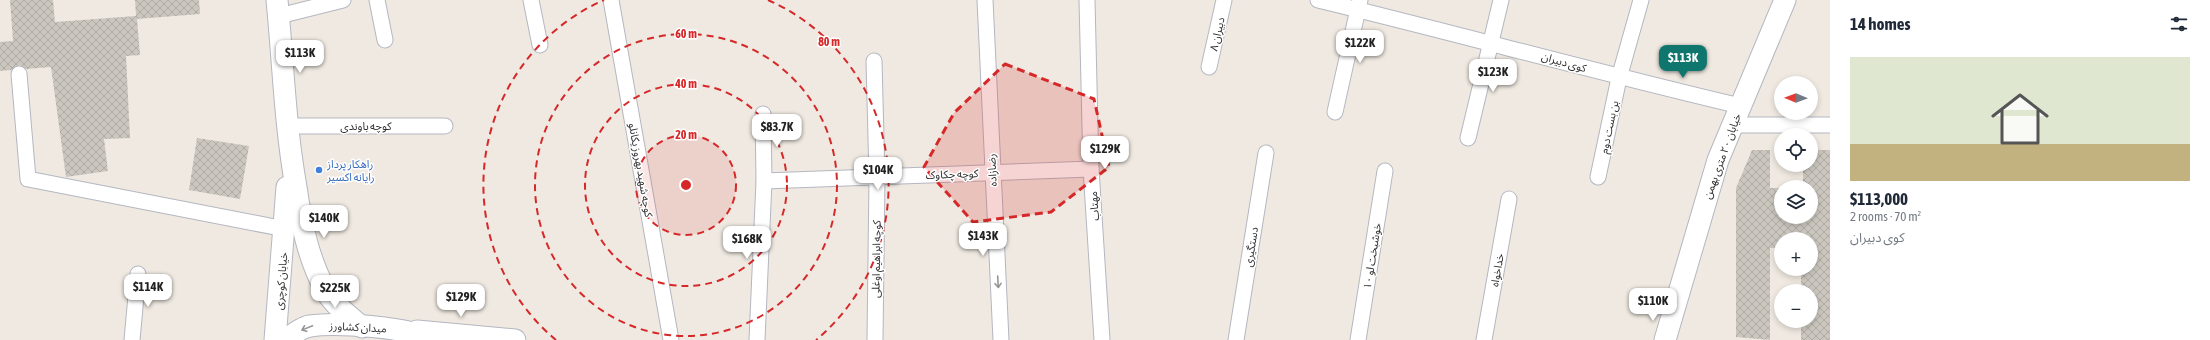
<!DOCTYPE html>
<html lang="en">
<head>
<meta charset="utf-8">
<style>
  body { margin:0; font-family:"Asap Condensed","Noto Sans Arabic",sans-serif; background:#f2f2f3; color:#1f2937; height:100vh; display:flex; flex-direction:column; font-size:15px; white-space:nowrap }
  * { box-sizing:border-box; margin:0 }
  p { font-size:13px; color:#747a83 }
  .icon { flex:none; width:22px; height:22px; fill:none; stroke:currentColor; stroke-width:2; stroke-linecap:round; stroke-linejoin:round }
  .map { position:relative; flex:1; overflow:hidden }
  .sheet { display:flex; flex-direction:column; background:#fff; width:380px }
  .sheet>* { flex:none }
  .needle { width:26px; rotate:271deg }
  .buttons { position:absolute; left:1774px; top:76px; display:grid; gap:8px }
  .buttons a { display:grid; place-items:center; width:44px; height:44px; border-radius:50%; background:#fff; box-shadow:0 2px 6px #0003; font-size:20px }
  .price { position:absolute; translate:-50% -34px; padding:0 9px; border-radius:8px; background:#fff; color:#222; font-size:13px; line-height:26px; filter:drop-shadow(0 1px 2px #0008) }
  .price::after { content:''; position:absolute; left:50%; top:24px; width:12px; height:9px; margin-left:-6px; background:inherit; clip-path:polygon(0 0,100% 0,50% 100%) }
  .price.current { background:#0f766e; color:#fff }
  ul { padding:0; list-style:none }
  li { display:grid; align-content:center; gap:8px; height:212px; padding:0 20px }
  li+li { border-top:1px solid #e0e1e3 }
  li span { display:grid; place-items:center; height:124px; border-radius:0px; color:#555 }
  li>.icon { margin-inline-start:auto }
  span .icon { width:72px; height:72px; fill:#fffc; stroke-width:1 }
  li b { font-size:17px }
  h2 { display:flex; justify-content:space-between; align-items:center; height:48px; padding:0 20px; font-size:17px }
  main { display:flex; flex:1; min-height:0 }
  .map>svg:first-child { display:block }
  .building { fill:url(#building-cross-hatch) }
  .lines { fill:none; stroke-linecap:round; stroke-linejoin:round }
  .street-casing { stroke:#b4b7c1; stroke-width:17 }
  .secondary-casing { stroke:#b4b7c1; stroke-width:23 }
  .street { stroke:#fff; stroke-width:15 }
  .secondary { stroke:#fff; stroke-width:21 }
  .oneway { stroke:#969696 }
  .marked { fill:#d62828; fill-opacity:0.2; stroke:#d62828; stroke-width:3; stroke-dasharray:8 5; stroke-linejoin:round }
  .ring { fill:none; stroke:#d62828; stroke-width:2; stroke-dasharray:7 5 }
  .shop-dot { fill:#3f7fe0; stroke:#fff; stroke-width:1.5 }
  .labels { text-anchor:middle; dominant-baseline:central; stroke-width:3; stroke-linejoin:round; paint-order:stroke }
  .street-label { font-size:11px; fill:#2e2e2e; stroke:#fff }
  .shop-label { font-size:11px; fill:#366cbe; stroke:#fff; text-anchor:start }
  .centre { fill:#d62828; stroke:#fff; stroke-width:2 }
  .ring-label { font-size:12px; text-anchor:middle; font-weight:bold; fill:#d62828; stroke:#fff; stroke-width:3; stroke-linejoin:round; paint-order:stroke }
</style>
</head>
<body>
<main>
<div class="map">
<svg width="1830" height="340" viewBox="0 0 1830 340">
  <defs>
    <pattern id="building-cross-hatch" width="8" height="8" patternUnits="userSpaceOnUse"><rect width="8" height="8" fill="#cbc7bf"/><path d="M0 0l8 8M0 8l8-8" fill="none" stroke="#afaba4"/></pattern>
  </defs>
  <rect width="100%" height="100%" fill="#efe9e1"/>
  <g class="building">
    <polygon points="10,0 53,0 55,22 136,16 135,0 199,0 200,14 137,19 140,55 126,56 130,138 104,139 108,171 66,177 51,67 26,69 19,65 11,70 0,71 0,42 13,41"/>
    <polygon points="197,138 249,146 240,199 189,190"/>
    <polygon points="1752,150 1770,150 1770,188 1781,188 1781,217 1811,217 1811,187 1803,187 1803,165 1811,165 1811,150 1830,150 1830,340 1801,340 1801,321 1811,321 1811,291 1801,291 1801,269 1811,269 1811,239 1780,239 1780,248 1770,248 1770,340 1736,337 1736,188"/>
  </g>
  <g class="lines">
    <defs>
      <g id="street">
        <polyline points="377,0 385,40"/>
        <polyline points="531,0 540,45"/>
        <polyline points="611,0 671,340"/>
        <polyline points="985,0 1001,340"/>
        <polyline points="1087,0 1091,169 1102,340"/>
        <path d="M 1318,0 C 1459,34 1599,73 1740,106"/>
        <polyline points="279,16 343,0"/>
        <polyline points="874,61 877,177 875,340"/>
        <polyline points="1209,67 1224,0"/>
        <polyline points="19,74 28,179 285,229"/>
        <polyline points="1335,112 1360,0"/>
        <polyline points="1733,125 1830,125"/>
        <polyline points="287,126 445,126"/>
        <polyline points="1468,138 1501,0"/>
        <polyline points="1598,177 1619,78 1641,0"/>
        <polyline points="764,181 1091,169"/>
        <polyline points="132,340 138,274"/>
        <polyline points="757,340 764,181 763,114"/>
        <polyline points="1236,340 1266,153"/>
        <polyline points="1358,340 1385,171"/>
        <polyline points="1484,340 1509,199"/>
      </g>
      <g id="secondary">
        <path d="M 277,0 C 283,62 285,125 296,187 C 301,222 308,259 326,291 C 335,306 349,316 362,327"/>
        <polyline points="417,331 515,340"/>
        <polyline points="275,340 287,187"/>
        <path d="M 286,340 C 292,335 303,327 310,326 C 336,322 411,327 432,340"/>
        <polyline points="1665,340 1718,160 1785,0"/>
      </g>
    </defs>
    <use href="#street" class="street-casing"/>
    <use href="#secondary" class="secondary-casing"/>
    <use href="#street" class="street"/>
    <use href="#secondary" class="secondary"/>
  </g>
  <defs><path id="oneway-shaft" d="M-6 0H5M1.5-3L5.5 0L1.5 3" fill="none" stroke-width="1.6" stroke-linecap="round" stroke-linejoin="round"/></defs>
  <g class="oneway">
    <use href="#oneway-shaft" transform="translate(998 282) rotate(87)"/>
    <use href="#oneway-shaft" transform="translate(307 328) rotate(158)"/>
  </g>
  <path class="marked" d="M 1005,64 L 1094,99 L 1109,167 L 1051,212 L 973,222 L 924,167 L 954,113 Z"/>
  <circle cx="686" cy="185" r="50" fill="#d62828" fill-opacity=".12"/>
  <g class="ring">
    <circle cx="686" cy="185" r="50"/>
    <circle cx="686" cy="185" r="101"/>
    <circle cx="686" cy="185" r="151"/>
    <path d="M556 340A202 202 0 0 1 604 0M768 0A202 202 0 0 1 816 340"/>
  </g>
  <circle class="shop-dot" cx="319" cy="170" r="4"/>
  <g class="labels">
    <g class="street-label">
      <text transform="translate(1217 34) rotate(-77)">دبیران ۸</text>
      <text transform="translate(1564 62) rotate(16)">کوی دبیران</text>
      <text x="366" y="126">کوچه باوندی</text>
      <text transform="translate(1609 127) rotate(-78)">بن بست دوم</text>
      <text transform="translate(1722 156) rotate(-70)">خیابان ۲۰ متری بهمن</text>
      <text transform="translate(641 170) rotate(80)">کوچه شهید بهروز یکانلو</text>
      <text transform="translate(992 170) rotate(-93)">رضازاده</text>
      <text transform="translate(952 174) rotate(-2)">کوچه چکاوک</text>
      <text transform="translate(1094 206) rotate(-94)">مهتاب</text>
      <text transform="translate(1251 247) rotate(-81)">دستگیری</text>
      <text transform="translate(1372 256) rotate(-81)">خوشبخت لو ۱۰</text>
      <text transform="translate(876 259) rotate(-89)">کوچه ابراهیم اوغلی</text>
      <text transform="translate(1497 270) rotate(-80)">خداخواه</text>
      <text transform="translate(281 281) rotate(-85)">خیابان کوچری</text>
      <text transform="translate(358 327) rotate(3)">میدان کشاورز</text>
    </g>
    <g class="shop-label">
      <text x="327" y="164">راهکار پرداز<tspan x="327" dy="13">رایانه اکسیر</tspan></text>
    </g>
  </g>
  <circle cx="686" cy="185" r="6" class="centre"/>
  <g class="ring-label">
    <text x="686" y="38">60 m</text>
    <text x="829" y="46">80 m</text>
    <text x="686" y="88">40 m</text>
    <text x="686" y="139">20 m</text>
  </g>
</svg>
<div class="buttons">
<a><svg class="needle" viewBox="-14 -14 28 28"><path d="M0-13l5 13h-10z" fill="#e53935"/><path d="M0 13l5-13h-10z" fill="#747a83"/></svg></a>
<a><svg class="icon" aria-label="locate" viewBox="0 0 24 24"><circle cx="12" cy="12" r="6"/><path d="M12 2v4M12 18v4M2 12h4M18 12h4"/></svg></a>
<a><svg class="icon" aria-label="layers" viewBox="0 0 24 24"><path d="M12 4l9 5-9 5-9-5zM3 14l9 5 9-5"/></svg></a>
<a>+</a>
<a>−</a>
</div>
<b class="price" style="left:1360px;top:64px">$122K</b>
<b class="price" style="left:300px;top:74px">$113K</b>
<b class="price current" style="left:1683px;top:79px">$113K</b>
<b class="price" style="left:1493px;top:93px">$123K</b>
<b class="price" style="left:777px;top:148px">$83.7K</b>
<b class="price" style="left:1105px;top:170px">$129K</b>
<b class="price" style="left:878px;top:191px">$104K</b>
<b class="price" style="left:324px;top:239px">$140K</b>
<b class="price" style="left:983px;top:257px">$143K</b>
<b class="price" style="left:747px;top:260px">$168K</b>
<b class="price" style="left:148px;top:308px">$114K</b>
<b class="price" style="left:335px;top:309px">$225K</b>
<b class="price" style="left:461px;top:318px">$129K</b>
<b class="price" style="left:1653px;top:322px">$110K</b>
</div>
<section class="sheet">
<h2>14 homes<svg class="icon" aria-label="filters" viewBox="0 0 24 24"><path d="M4 7h16M4 17h16"/><circle cx="9" cy="7" r="2"/><circle cx="15" cy="17" r="2"/></svg></h2>
<ul>
<li><span style="background:linear-gradient(#dfe7d0 70%,#c2b280 0)"><svg class="icon" aria-label="home" viewBox="0 0 24 24"><path d="M3 11l9-7 9 7M6 9v11h12V9"/></svg></span><div><b>$113,000</b><p>2 rooms · 70 m²</p><p>کوی دبیران</p></div></li>
</ul>
</section>
</main>
</body>
</html>
